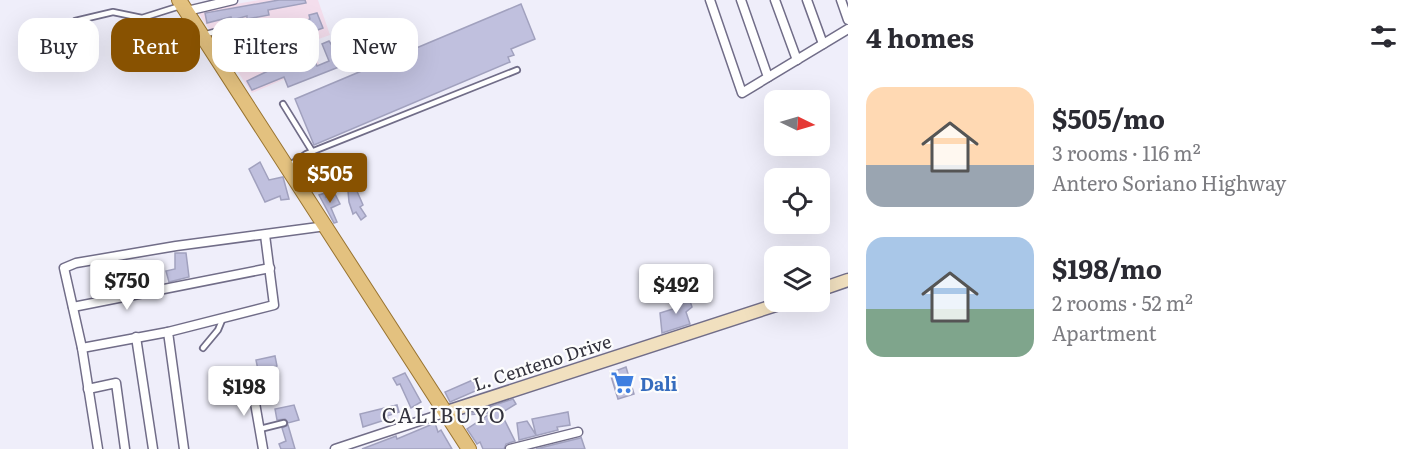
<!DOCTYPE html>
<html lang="en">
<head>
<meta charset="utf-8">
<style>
  body { margin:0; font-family:Literata,serif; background:#f2f2f3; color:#2b2b33; height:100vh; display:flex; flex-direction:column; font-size:22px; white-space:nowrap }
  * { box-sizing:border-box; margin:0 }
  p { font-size:20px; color:#7c7c81 }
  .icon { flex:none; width:33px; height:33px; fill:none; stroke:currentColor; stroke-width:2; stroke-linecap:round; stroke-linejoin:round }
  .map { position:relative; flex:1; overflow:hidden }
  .drawer { display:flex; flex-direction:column; background:#fff; width:570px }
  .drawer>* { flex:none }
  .hud { position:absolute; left:18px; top:18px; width:570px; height:54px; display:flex; gap:12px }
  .needle { width:39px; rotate:95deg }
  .buttons { position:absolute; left:764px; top:90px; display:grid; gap:12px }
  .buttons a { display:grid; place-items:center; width:66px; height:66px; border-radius:12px; background:#fff; box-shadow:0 6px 24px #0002; font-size:30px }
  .price { position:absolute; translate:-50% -51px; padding:0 14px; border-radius:6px; background:#fff; color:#222; font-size:20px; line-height:39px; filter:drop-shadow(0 2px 3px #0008) }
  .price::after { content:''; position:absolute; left:50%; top:36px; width:18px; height:14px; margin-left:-9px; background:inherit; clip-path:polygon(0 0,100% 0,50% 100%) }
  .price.current { background:#885201; color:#fff }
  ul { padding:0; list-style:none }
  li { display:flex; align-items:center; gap:18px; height:150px; padding:0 18px }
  li span { display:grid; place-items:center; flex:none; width:168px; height:120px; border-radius:18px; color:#555 }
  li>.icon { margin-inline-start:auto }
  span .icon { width:72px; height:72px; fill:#fffc; stroke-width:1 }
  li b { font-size:26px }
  h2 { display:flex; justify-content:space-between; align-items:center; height:72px; padding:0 18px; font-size:26px }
  .pill { padding:0 21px; border-radius:18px; background:#fff; box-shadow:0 6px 24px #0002; font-size:21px; line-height:54px }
  .pill.current { background:#885201; color:#fff }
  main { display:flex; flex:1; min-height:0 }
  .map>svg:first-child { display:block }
  .education { fill:#f4deed }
  .building { fill:#c0c0de; stroke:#a1a1be; stroke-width:1.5 }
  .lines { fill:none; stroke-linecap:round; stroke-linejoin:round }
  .lane-casing { stroke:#716d88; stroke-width:8 }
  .street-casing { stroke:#716d88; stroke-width:11 }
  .secondary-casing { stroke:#716d88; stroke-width:15 }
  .primary-casing { stroke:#997431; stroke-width:16 }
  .lane { stroke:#fff; stroke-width:4.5 }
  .street { stroke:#fff; stroke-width:8 }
  .secondary { stroke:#f1e0bf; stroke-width:12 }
  .primary { stroke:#e3c17f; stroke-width:14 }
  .labels { text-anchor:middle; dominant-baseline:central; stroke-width:4.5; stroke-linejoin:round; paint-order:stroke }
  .street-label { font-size:18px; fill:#33323d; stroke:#fdfdfd }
  .shop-label { font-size:18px; font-weight:bold; fill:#366cbe; stroke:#fdfdfd; text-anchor:start }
  .quarter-label { font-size:21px; letter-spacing:1.5px; fill:#33323d; stroke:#fdfdfd }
</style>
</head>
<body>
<main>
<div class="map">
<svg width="848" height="449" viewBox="0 0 848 449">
  <rect width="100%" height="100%" fill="#efeefa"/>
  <polygon class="education" points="259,0 318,0 330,35 310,42 319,64 252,93 197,11"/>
  <g class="building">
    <polygon points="279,0 305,0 306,3 268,10 269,15 247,19 247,16 232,20 231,17 207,23 205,13"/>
    <polygon points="521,4 535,39 511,49 514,55 508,57 510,62 314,145 295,99"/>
    <polygon points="317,13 323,28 312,32 314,36 293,43 299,59 312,53 317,66 329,61 322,44 329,41 339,56 345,54 349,63 288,87 284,77 252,90 247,81 270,70 256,33 289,22 290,26 310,19 309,15"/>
    <polygon points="260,162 269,180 283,177 289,199 281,200 280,196 265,202 249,169"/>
    <polygon points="356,189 363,205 360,207 366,216 361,220 356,212 353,214 349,202 348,191"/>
    <polygon points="334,192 340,204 331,208 337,222 334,223 319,195 325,193 326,197"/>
    <polygon points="175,253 186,253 189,277 169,282 166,271 175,269"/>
    <polygon points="688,295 692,307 686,312 690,324 662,333 660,313 676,308 673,299"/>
    <polygon points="275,356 277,366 258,370 256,360"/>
    <polygon points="626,367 634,394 618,399 610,373"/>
    <polygon points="405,373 421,402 411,408 400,384 397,385 393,378"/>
    <polygon points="475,379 480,389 450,402 445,392"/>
    <polygon points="513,399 516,404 501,413 515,441 506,444 504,449 483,449 480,442 477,444 467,429 491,413 465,415"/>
    <polygon points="294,405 299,420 288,423 285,419 277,420 275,409"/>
    <polygon points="397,405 399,412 387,416 388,419 363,427 360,414"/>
    <polygon points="568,412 570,425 557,427 558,430 519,440 517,423 527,421 536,435 532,419"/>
    <polygon points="435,423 438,432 441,430 452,449 362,449 396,436 397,439"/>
    <polygon points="288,425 295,449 281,449 279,444 286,441 282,428"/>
    <polygon points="581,437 585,449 536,449 580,438"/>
  </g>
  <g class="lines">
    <defs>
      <g id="lane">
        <polyline points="66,34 69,25 75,21 113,12 142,18 180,6"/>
        <polyline points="203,35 232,27"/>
        <polyline points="283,104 312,151"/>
        <polyline points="290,165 306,154 517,70"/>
        <polyline points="203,348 218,330 223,318"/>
        <polyline points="260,429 284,423"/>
      </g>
      <g id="street">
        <polyline points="710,0 742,93 848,29"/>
        <polyline points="741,0 768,77"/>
        <polyline points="775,0 797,60"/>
        <polyline points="807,0 823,44"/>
        <polyline points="841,0 848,20"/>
        <polyline points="187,11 233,0"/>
        <polyline points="73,307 270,268"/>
        <polyline points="136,337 153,449"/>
        <polyline points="82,348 168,332"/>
        <polyline points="251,380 263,449"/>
        <polyline points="88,389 116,383 125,449"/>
        <polyline points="98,449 82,348 64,268 76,263 176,246 326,226"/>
        <polyline points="184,449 168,332 274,305 265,235"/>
        <polyline points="335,449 447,412"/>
        <polyline points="510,449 578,432"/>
      </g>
      <g id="secondary">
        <polyline points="819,290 848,280"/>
        <polyline points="447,412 785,302"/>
      </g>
      <polyline id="primary" points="179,0 469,449"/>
    </defs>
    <use href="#lane" class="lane-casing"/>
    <use href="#street" class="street-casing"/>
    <use href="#secondary" class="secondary-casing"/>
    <use href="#primary" class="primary-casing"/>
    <use href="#lane" class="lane"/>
    <use href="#street" class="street"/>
    <use href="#secondary" class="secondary"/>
    <use href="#primary" class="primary"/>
  </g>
  <defs>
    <symbol id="supermarket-bare" viewBox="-9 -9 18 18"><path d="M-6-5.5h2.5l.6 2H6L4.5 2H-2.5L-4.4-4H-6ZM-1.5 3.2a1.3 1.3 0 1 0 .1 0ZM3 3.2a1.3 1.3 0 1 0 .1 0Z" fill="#3f7fe0" stroke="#fdfdfd" stroke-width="2.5" paint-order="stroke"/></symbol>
  </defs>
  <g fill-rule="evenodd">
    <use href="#supermarket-bare" x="606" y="366" width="33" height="33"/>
  </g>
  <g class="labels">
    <g class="street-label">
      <text transform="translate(542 362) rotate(-18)">L. Centeno Drive</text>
    </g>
    <g class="shop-label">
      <text x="640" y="383">Dali</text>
    </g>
    <g class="quarter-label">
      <text x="444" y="413">CALIBUYO</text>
    </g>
  </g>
</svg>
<div class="buttons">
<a><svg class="needle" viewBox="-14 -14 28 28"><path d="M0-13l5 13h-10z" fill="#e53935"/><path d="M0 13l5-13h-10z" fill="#7c7c81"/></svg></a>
<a><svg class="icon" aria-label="locate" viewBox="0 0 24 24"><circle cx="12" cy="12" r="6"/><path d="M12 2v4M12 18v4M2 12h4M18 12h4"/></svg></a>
<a><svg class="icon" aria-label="layers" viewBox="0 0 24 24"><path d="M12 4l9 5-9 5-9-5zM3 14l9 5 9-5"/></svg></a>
</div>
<b class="price current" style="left:330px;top:204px">$505</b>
<b class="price" style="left:127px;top:311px">$750</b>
<b class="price" style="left:676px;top:315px">$492</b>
<b class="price" style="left:244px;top:417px">$198</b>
<div class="hud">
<a class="pill">Buy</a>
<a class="pill current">Rent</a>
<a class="pill">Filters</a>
<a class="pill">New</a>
</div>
</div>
<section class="drawer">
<h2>4 homes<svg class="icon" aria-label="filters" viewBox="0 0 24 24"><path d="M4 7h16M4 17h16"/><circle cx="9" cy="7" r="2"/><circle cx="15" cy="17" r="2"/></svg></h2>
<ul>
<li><span style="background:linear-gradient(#ffd9b3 65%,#9aa5b1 0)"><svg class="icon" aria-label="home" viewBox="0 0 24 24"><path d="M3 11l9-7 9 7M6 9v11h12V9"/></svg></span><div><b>$505/mo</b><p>3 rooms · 116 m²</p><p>Antero Soriano Highway</p></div></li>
<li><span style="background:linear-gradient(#a9c7e8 60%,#7fa58c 0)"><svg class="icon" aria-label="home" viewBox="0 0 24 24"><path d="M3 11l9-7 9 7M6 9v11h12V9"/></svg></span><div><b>$198/mo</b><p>2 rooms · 52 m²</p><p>Apartment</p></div></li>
</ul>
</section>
</main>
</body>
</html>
